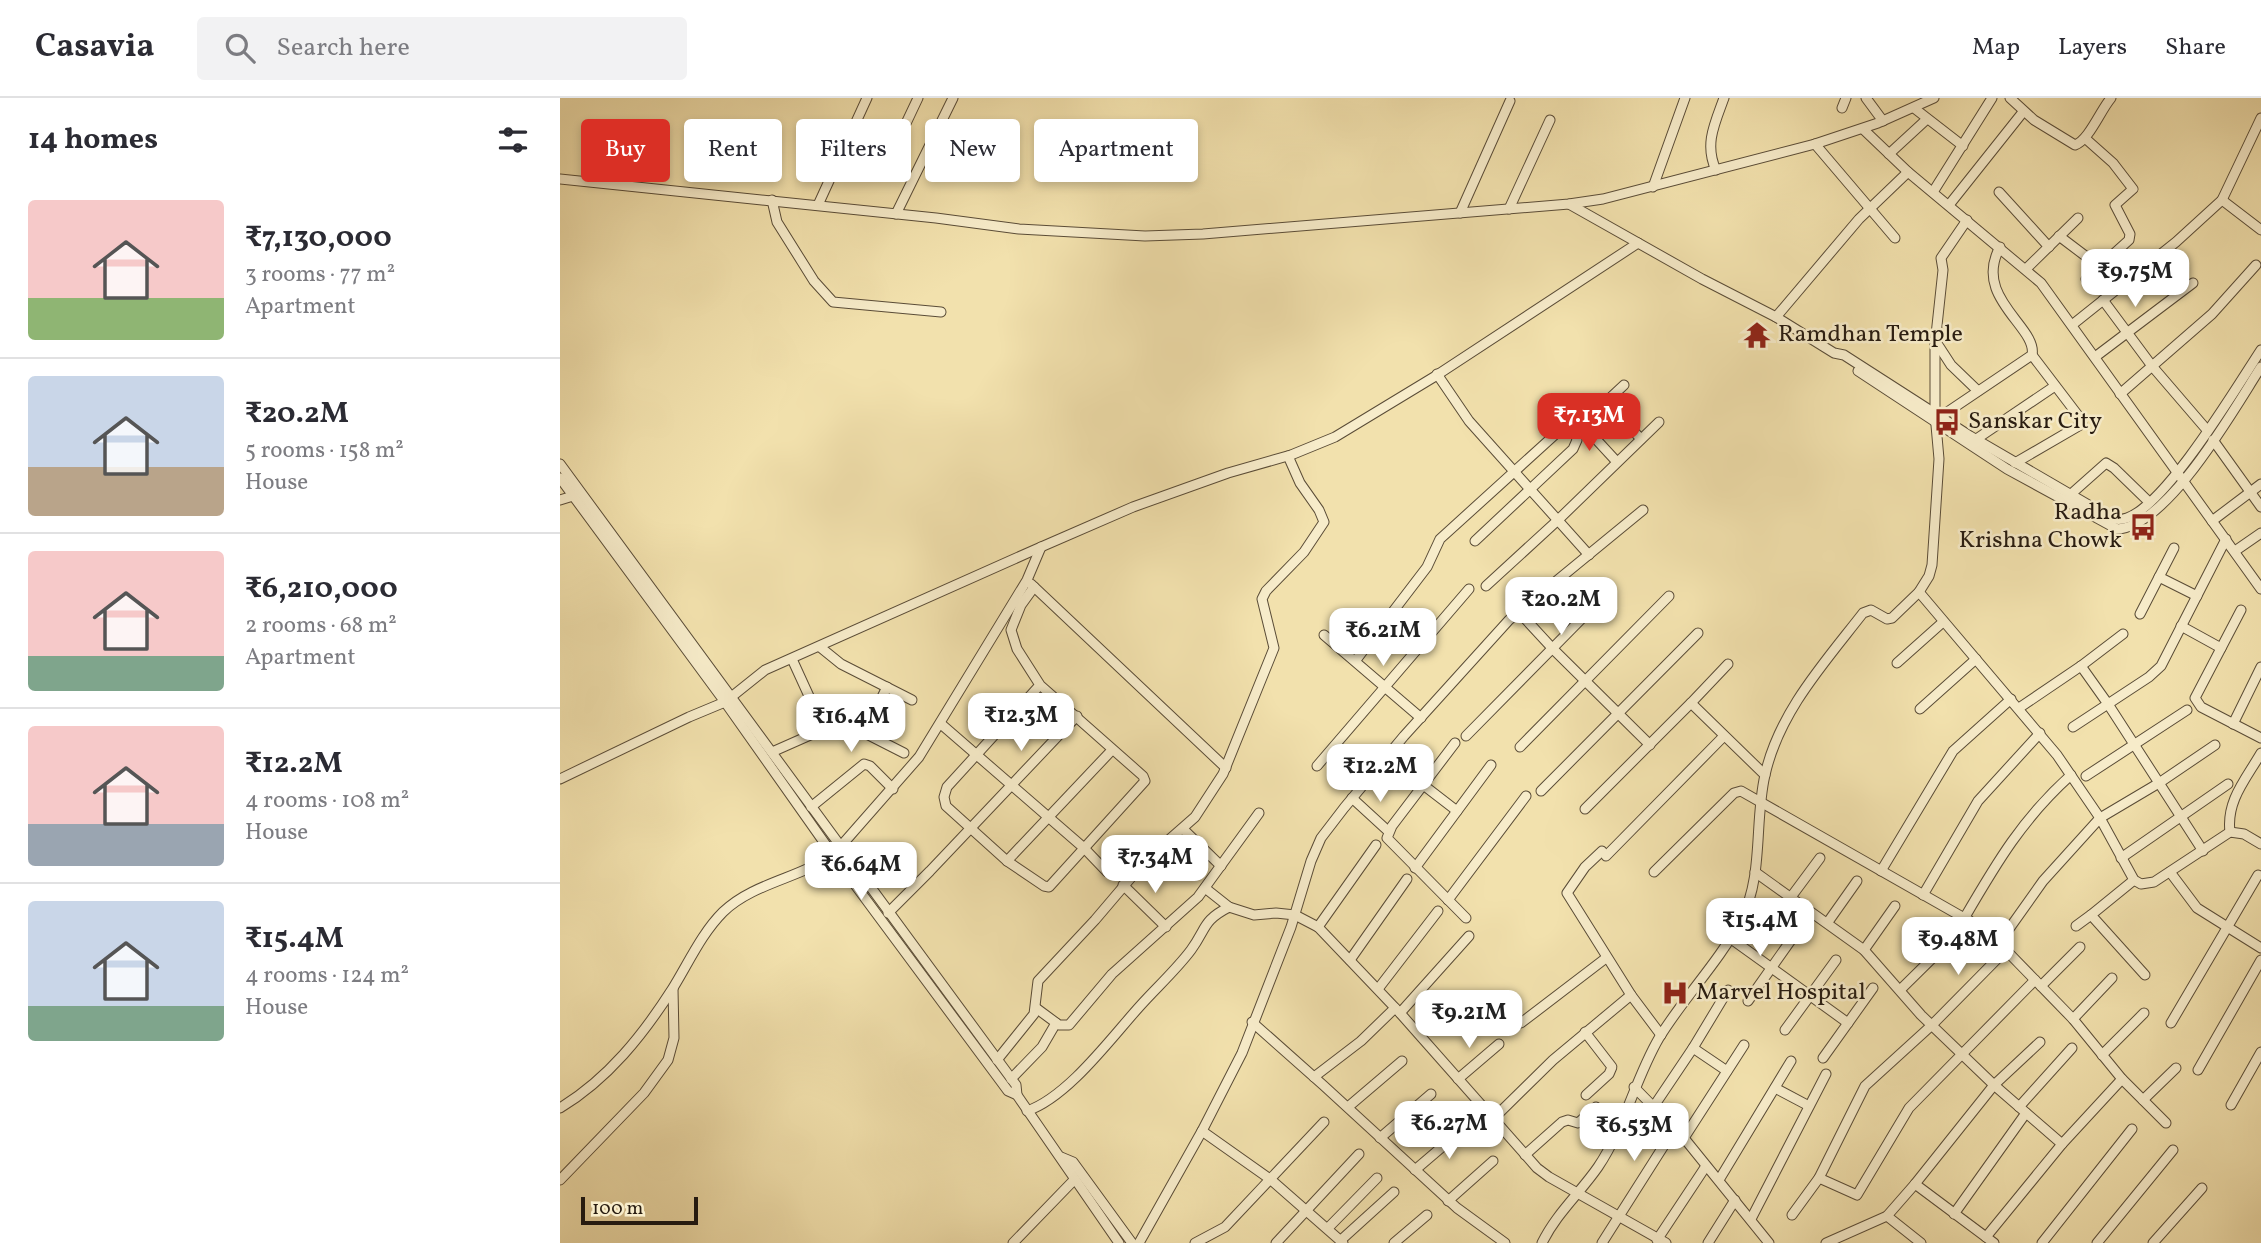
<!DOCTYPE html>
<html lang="en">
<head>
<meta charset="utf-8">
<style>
  body { margin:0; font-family:Vollkorn,serif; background:#f2f2f3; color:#2b2b33; height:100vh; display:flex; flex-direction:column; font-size:26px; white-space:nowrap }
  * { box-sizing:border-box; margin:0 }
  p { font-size:23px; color:#7c7c81 }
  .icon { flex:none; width:38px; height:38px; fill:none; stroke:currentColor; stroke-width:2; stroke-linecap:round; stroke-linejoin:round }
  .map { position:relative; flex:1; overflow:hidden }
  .panel { display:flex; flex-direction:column; background:#fff; width:560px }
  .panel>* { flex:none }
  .guide { position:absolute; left:21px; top:21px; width:665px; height:63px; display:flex; gap:14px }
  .scale { position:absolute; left:21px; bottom:18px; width:117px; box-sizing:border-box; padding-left:7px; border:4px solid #271b10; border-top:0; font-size:19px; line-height:24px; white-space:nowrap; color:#271b10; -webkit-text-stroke:5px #f7ecca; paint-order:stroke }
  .price { position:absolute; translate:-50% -60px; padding:0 16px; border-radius:14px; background:#fff; color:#222; font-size:23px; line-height:46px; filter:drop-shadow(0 2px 4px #0008) }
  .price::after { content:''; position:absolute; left:50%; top:42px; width:21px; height:16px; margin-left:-10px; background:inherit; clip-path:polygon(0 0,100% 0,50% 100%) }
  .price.active { background:#d93025; color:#fff }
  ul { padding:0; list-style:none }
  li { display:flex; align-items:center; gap:21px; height:175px; padding:0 28px }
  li+li { border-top:2px solid #e1e1e2 }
  li span { display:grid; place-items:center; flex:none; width:196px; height:140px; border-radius:7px; color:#555 }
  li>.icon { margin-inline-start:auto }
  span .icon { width:84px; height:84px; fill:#fffc; stroke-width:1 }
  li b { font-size:30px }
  h2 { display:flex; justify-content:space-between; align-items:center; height:84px; padding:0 28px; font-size:30px }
  .pill { padding:0 24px; border-radius:7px; background:#fff; box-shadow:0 4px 10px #0003; font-size:24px; line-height:63px }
  .pill.active { background:#d93025; color:#fff }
  header { display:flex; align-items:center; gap:42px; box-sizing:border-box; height:98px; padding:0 35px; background:#fff; border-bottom:2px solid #e1e1e2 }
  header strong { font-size:33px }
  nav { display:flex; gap:38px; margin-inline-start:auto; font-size:24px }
  .search { width:490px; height:63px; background:#f2f2f3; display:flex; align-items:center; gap:18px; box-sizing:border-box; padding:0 24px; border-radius:7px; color:#7c7c81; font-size:26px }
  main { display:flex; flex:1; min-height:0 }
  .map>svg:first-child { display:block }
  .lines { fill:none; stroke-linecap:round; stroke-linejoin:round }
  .minor-casing { stroke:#5a4c37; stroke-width:11 }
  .minor { stroke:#f7ecca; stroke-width:9 }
  .labels { text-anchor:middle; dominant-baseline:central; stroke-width:5; stroke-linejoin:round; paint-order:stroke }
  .poi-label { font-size:24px; fill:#271b10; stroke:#f7ecca; text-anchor:start }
</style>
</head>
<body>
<header>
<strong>Casavia</strong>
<div class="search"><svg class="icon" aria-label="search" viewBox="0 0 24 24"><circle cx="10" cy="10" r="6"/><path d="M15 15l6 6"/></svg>Search here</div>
<nav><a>Map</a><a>Layers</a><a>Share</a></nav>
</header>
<main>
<section class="panel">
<h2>14 homes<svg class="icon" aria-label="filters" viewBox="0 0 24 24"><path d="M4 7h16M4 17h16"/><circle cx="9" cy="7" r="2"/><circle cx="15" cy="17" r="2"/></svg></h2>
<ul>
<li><span style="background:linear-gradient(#f6c9c9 70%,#8fb573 0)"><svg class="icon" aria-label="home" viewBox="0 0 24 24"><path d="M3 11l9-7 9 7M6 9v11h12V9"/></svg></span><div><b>₹7,130,000</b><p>3 rooms · 77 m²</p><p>Apartment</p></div></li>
<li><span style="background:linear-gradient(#c9d6e8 65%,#b9a48a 0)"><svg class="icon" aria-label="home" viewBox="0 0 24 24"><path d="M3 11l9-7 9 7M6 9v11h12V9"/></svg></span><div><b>₹20.2M</b><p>5 rooms · 158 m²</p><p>House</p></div></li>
<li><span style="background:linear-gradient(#f6c9c9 75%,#7fa58c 0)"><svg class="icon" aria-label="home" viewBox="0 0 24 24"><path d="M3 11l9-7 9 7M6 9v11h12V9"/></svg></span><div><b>₹6,210,000</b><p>2 rooms · 68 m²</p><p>Apartment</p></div></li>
<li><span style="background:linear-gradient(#f6c9c9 70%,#9aa5b1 0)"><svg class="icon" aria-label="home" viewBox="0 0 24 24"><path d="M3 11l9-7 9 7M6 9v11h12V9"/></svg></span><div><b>₹12.2M</b><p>4 rooms · 108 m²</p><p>House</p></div></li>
<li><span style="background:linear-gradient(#c9d6e8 75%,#7fa58c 0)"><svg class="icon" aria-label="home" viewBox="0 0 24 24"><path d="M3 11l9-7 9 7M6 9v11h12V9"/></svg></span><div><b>₹15.4M</b><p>4 rooms · 124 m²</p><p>House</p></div></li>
</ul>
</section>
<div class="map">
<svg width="1701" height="1145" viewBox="0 0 1701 1145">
  <rect width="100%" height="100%" fill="#f2e1ad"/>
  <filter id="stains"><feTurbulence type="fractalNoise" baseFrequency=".00286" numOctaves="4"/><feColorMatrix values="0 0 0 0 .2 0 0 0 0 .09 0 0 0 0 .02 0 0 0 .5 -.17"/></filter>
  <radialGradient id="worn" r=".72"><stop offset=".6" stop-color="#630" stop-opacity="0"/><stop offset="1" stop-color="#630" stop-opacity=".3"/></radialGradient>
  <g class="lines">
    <defs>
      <g id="minor">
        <polyline points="1306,0 1323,23"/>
        <path d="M 1450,0 L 1474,22 L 1515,47 C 1529,42 1540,13 1551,0"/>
        <polyline points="1282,10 1286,0"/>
        <polyline points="1354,10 1403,48"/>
        <polyline points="1303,31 1348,74 1481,185 1701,491"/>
        <polyline points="1526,41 1553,65 1573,91 1555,107 1570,136 1569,142 1526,181"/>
        <polyline points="1255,46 1335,140"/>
        <polyline points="332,55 358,0"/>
        <polyline points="1329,56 1367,21"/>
        <path d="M 1156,72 C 1144,46 1155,25 1164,0"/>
        <polyline points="0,81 376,120 459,131 585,138 643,136 1009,106 1043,101 1255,46 1318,25 1374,0"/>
        <polyline points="1093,89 1125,0"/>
        <polyline points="1373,94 1432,0"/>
        <polyline points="1439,94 1489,149"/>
        <polyline points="212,102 217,124 254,183 273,204 381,214"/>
        <polyline points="1662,102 1701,132"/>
        <path d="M 1009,106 L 1142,181 L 1216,219 L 1274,255 L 1284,257 L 1410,338 L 1551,420 C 1556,422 1561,422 1567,420 C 1607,406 1676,290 1701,252"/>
        <polyline points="258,107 307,0"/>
        <polyline points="1389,107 1463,14"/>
        <polyline points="949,111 990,22"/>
        <polyline points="900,115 950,3"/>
        <polyline points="336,116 393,0"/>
        <polyline points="1499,138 1540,169"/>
        <polyline points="1466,171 1518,120"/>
        <polyline points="1543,202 1592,268 1647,332"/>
        <polyline points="1216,219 1299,121 1348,74"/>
        <polyline points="1512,227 1616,144 1662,102 1701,20"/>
        <polyline points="1375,246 1378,247 1391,267 1418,293"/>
        <polyline points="1472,257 1520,320"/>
        <polyline points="1535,259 1633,185"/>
        <path d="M 1298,273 L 1447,371 L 1557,431 C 1608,429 1675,309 1701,269"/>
        <polyline points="877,276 909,323 1029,457"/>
        <polyline points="1560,296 1652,216 1696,167"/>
        <polyline points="1046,304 1081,341"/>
        <path d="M 1380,319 L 1472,257 C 1478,229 1412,200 1440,149"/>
        <polyline points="1022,326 1057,364"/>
        <polyline points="1653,342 1701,409"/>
        <polyline points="1412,344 1495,288"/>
        <polyline points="1455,365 1522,326"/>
        <polyline points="0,366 456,987 457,997"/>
        <polyline points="0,380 165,604 273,757 448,993 457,997 559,1145"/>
        <polyline points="1510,397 1546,365 1554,370 1589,404"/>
        <polyline points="0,402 13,398"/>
        <polyline points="1652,423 1701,386"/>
        <polyline points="915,443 1013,351 1017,342 1014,331"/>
        <polyline points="1675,453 1701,435"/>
        <polyline points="1599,479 1637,498"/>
        <polyline points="471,486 666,670"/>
        <polyline points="926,488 998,422 1099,324"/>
        <polyline points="474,489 461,507 451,532 457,551 480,587 583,678 585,683 489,789 484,788 447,763 386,708 384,699 387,689 480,587"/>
        <polyline points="1359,494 1497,657 1540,720 1574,782 1581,786 1594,784 1670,734 1684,736 1701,746"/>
        <polyline points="1681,512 1635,600 1641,609 1701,640"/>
        <polyline points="958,513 993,551 1090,647"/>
        <polyline points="1580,516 1614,450"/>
        <polyline points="1621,528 1661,550"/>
        <polyline points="764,537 861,620"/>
        <polyline points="260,549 281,566 352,602"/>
        <polyline points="232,561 264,631"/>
        <polyline points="796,562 867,469 880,441 999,333 1018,330 1064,287"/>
        <polyline points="1337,565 1383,524"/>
        <polyline points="1521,568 1548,606 1643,753"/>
        <polyline points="1131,605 1168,566"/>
        <polyline points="1459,610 1521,568 1563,536"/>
        <polyline points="1360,611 1416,561"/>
        <polyline points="381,626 524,750 547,774"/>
        <polyline points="1673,626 1701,569"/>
        <polyline points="1513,629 1589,579 1601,568 1666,441"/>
        <polyline points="305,634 327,589"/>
        <polyline points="906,638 1046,496"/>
        <polyline points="895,645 832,728 827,740 906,820"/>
        <polyline points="960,649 1109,498"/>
        <polyline points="212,654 264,631 287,626 344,655"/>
        <polyline points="827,659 897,713"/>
        <polyline points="757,668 909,491"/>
        <polyline points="1526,678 1627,612"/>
        <polyline points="0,681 129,619 165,604 205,572 481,449 573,409 668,375 731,357 775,339 874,279 1078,145"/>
        <polyline points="981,693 1138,535"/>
        <polyline points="792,700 828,733"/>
        <polyline points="251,709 304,666 310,668 333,691"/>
        <polyline points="1025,711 1131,605 1205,677"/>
        <polyline points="623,731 661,768"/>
        <path d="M 1670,734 C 1666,703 1686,681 1701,655"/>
        <polyline points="1042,753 1025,769 1007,795 1071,897 1101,937"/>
        <polyline points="1046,758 1164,638"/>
        <polyline points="1561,760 1668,686"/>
        <polyline points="447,763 552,652"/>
        <polyline points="855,770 931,667"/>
        <polyline points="1321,773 1393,653 1451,601"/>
        <polyline points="1094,774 1174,695 1181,693 1413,825 1439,845 1475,882 1513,921 1562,981 1606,1025"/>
        <polyline points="1195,774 1304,852 1361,917 1434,987 1502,1046"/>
        <polyline points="1610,774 1637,810 1701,850"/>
        <polyline points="1574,782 1531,817 1585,877"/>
        <polyline points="563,787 606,829"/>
        <polyline points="645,790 669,809"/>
        <polyline points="1363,797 1418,703 1480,635"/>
        <polyline points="1231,799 1260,760"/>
        <polyline points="888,802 966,698"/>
        <polyline points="328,815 370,773 517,618"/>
        <path d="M 1405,819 C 1437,764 1463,720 1511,677"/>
        <polyline points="1268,824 1297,783"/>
        <polyline points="1516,828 1531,817"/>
        <polyline points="758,829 816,747"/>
        <polyline points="1170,840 1288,925"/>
        <polyline points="1439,845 1483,783 1540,720 1599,685 1655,647"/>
        <polyline points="1304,852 1335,808"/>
        <polyline points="790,862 847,781"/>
        <polyline points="1481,888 1520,849"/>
        <polyline points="818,891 878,813"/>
        <polyline points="1340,892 1410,823"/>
        <polyline points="1188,903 1236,835"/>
        <polyline points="476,910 499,927 509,927 552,876 638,799 699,715"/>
        <polyline points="840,915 909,838"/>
        <polyline points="1513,921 1552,880"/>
        <polyline points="692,924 763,987 897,1110 945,1145"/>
        <polyline points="961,925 1046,860"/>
        <polyline points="1611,925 1698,777"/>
        <polyline points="1225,932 1276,862"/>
        <polyline points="1025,934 1052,969 1049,976 1026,997"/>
        <polyline points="1542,957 1584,915"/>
        <polyline points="1263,960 1313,890"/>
        <polyline points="437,962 474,916 478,883 535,822 586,762 635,719 663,676 714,550 702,501 706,493 744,454 764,424 759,412 740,385 728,358"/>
        <polyline points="1638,972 1701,862"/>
        <polyline points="1167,973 1133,950 1168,892"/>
        <polyline points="754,979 801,943 835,910"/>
        <polyline points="451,981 482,949 496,925"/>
        <polyline points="898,981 939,946"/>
        <polyline points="1074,989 1124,1040 1209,1145"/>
        <polyline points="1215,990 1249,1008"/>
        <polyline points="1583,1002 1616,970"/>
        <polyline points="1671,1007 1701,954"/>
        <polyline points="1094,1008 1133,950"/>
        <polyline points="788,1009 842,963"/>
        <polyline points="1459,1009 1512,950"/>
        <path d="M 0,1010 C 48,981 83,937 113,890 C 129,864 142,835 163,814 C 193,785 240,780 273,757 L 359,659 L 467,482 L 481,449"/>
        <path d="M 467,1013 C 508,999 551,940 580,908 C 597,889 616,872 631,852 C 647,830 642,823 669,809 L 694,817 L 716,815 L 735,817 L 758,829 L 840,915 L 977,1070 L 989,1079 L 1106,1145"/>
        <polyline points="933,1021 993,962 1071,897"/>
        <polyline points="642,1033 710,1081 783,1145"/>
        <polyline points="820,1040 871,996"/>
        <polyline points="1124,1040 1184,947"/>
        <polyline points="965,1057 1002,1024 1008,1022 1018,1025 1036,1009"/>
        <polyline points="501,1059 513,1064 572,1145"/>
        <polyline points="855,1072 903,1031"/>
        <polyline points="1259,1080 1297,1097 1349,1010 1475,882"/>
        <polyline points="0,1082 84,995 108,962 114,940 113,891"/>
        <polyline points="1159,1082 1231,963"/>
        <polyline points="1355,1086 1434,1145"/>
        <polyline points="888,1103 933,1063"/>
        <polyline points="1394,1116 1466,1015"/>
        <polyline points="1232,1117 1259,1080 1305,988 1372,927 1446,852"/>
        <polyline points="1327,1118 1361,1145"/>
        <polyline points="1191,1121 1266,976"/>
        <polyline points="768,1130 817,1080"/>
        <polyline points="1426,1139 1502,1046 1562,981"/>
        <polyline points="781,1142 834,1094"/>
        <polyline points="1097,1142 1146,1068"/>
        <polyline points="453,1145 514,1082"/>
        <polyline points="579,1145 642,1033 682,955 731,829 751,763 761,740 784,710 844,638 949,522 1083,412"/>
        <polyline points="635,1145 665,1129 764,1024"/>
        <polyline points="716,1145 799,1056"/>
        <polyline points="834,1145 867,1117"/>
        <path d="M 982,1145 C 996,1116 1020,1095 1038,1069 C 1065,1029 1075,981 1099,940 C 1124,899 1159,864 1181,822 C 1204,778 1194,724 1205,677 C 1219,614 1265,564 1303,515 L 1311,512 L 1327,521 L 1332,520 L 1359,494 L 1369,478 L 1372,467 L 1379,361 L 1375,316 L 1375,246 L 1383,172 L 1381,160 L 1407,122"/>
        <polyline points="1042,1145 1115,1030"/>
        <polyline points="1148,1145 1175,1102"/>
        <polyline points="1266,1145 1327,1118 1355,1086 1434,987 1480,944"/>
        <polyline points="1482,1145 1572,1031"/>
        <polyline points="1537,1145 1613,1052"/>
        <polyline points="1593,1145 1642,1090"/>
      </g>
    </defs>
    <use href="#minor" class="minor-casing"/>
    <use href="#minor" class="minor"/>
  </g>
  <defs>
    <symbol id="temple-bare" viewBox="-9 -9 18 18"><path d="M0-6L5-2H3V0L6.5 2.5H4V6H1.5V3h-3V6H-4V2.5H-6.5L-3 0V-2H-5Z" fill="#8f2418" stroke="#f7ecca" stroke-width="2.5" paint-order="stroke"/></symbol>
    <symbol id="bus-bare" viewBox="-9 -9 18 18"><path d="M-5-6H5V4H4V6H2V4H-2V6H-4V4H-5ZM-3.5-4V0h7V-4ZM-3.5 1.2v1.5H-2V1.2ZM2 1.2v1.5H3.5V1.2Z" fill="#8f2418" stroke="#f7ecca" stroke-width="2.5" paint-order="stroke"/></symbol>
    <symbol id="hospital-bare" viewBox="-9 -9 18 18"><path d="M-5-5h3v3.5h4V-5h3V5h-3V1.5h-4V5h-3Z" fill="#8f2418" stroke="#f7ecca" stroke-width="2.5" paint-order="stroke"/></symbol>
  </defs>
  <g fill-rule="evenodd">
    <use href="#temple-bare" x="1178" y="218" width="38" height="38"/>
    <use href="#bus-bare" x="1368" y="305" width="38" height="38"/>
    <use href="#bus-bare" x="1564" y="410" width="38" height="38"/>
    <use href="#hospital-bare" x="1096" y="876" width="38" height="38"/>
  </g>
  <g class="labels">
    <g class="poi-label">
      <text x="1218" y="237">Ramdhan Temple</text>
      <text x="1408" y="324">Sanskar City</text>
      <text x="1562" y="415" text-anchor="end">Radha<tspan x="1562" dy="28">Krishna Chowk</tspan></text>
      <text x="1136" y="895">Marvel Hospital</text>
    </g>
  </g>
  <rect width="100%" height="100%" filter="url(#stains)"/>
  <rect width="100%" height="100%" fill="url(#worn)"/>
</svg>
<div class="scale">100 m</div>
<b class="price" style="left:1575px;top:211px">₹9.75M</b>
<b class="price active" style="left:1029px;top:355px">₹7.13M</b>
<b class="price" style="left:1001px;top:539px">₹20.2M</b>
<b class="price" style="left:823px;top:570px">₹6.21M</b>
<b class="price" style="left:461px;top:655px">₹12.3M</b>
<b class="price" style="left:291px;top:656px">₹16.4M</b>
<b class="price" style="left:820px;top:706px">₹12.2M</b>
<b class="price" style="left:595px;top:797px">₹7.34M</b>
<b class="price" style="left:301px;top:804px">₹6.64M</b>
<b class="price" style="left:1200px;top:860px">₹15.4M</b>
<b class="price" style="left:1398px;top:879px">₹9.48M</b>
<b class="price" style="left:909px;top:952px">₹9.21M</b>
<b class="price" style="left:889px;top:1063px">₹6.27M</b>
<b class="price" style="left:1074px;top:1065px">₹6.53M</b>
<div class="guide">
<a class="pill active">Buy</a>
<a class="pill">Rent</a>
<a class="pill">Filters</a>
<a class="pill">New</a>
<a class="pill">Apartment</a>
</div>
</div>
</main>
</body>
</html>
